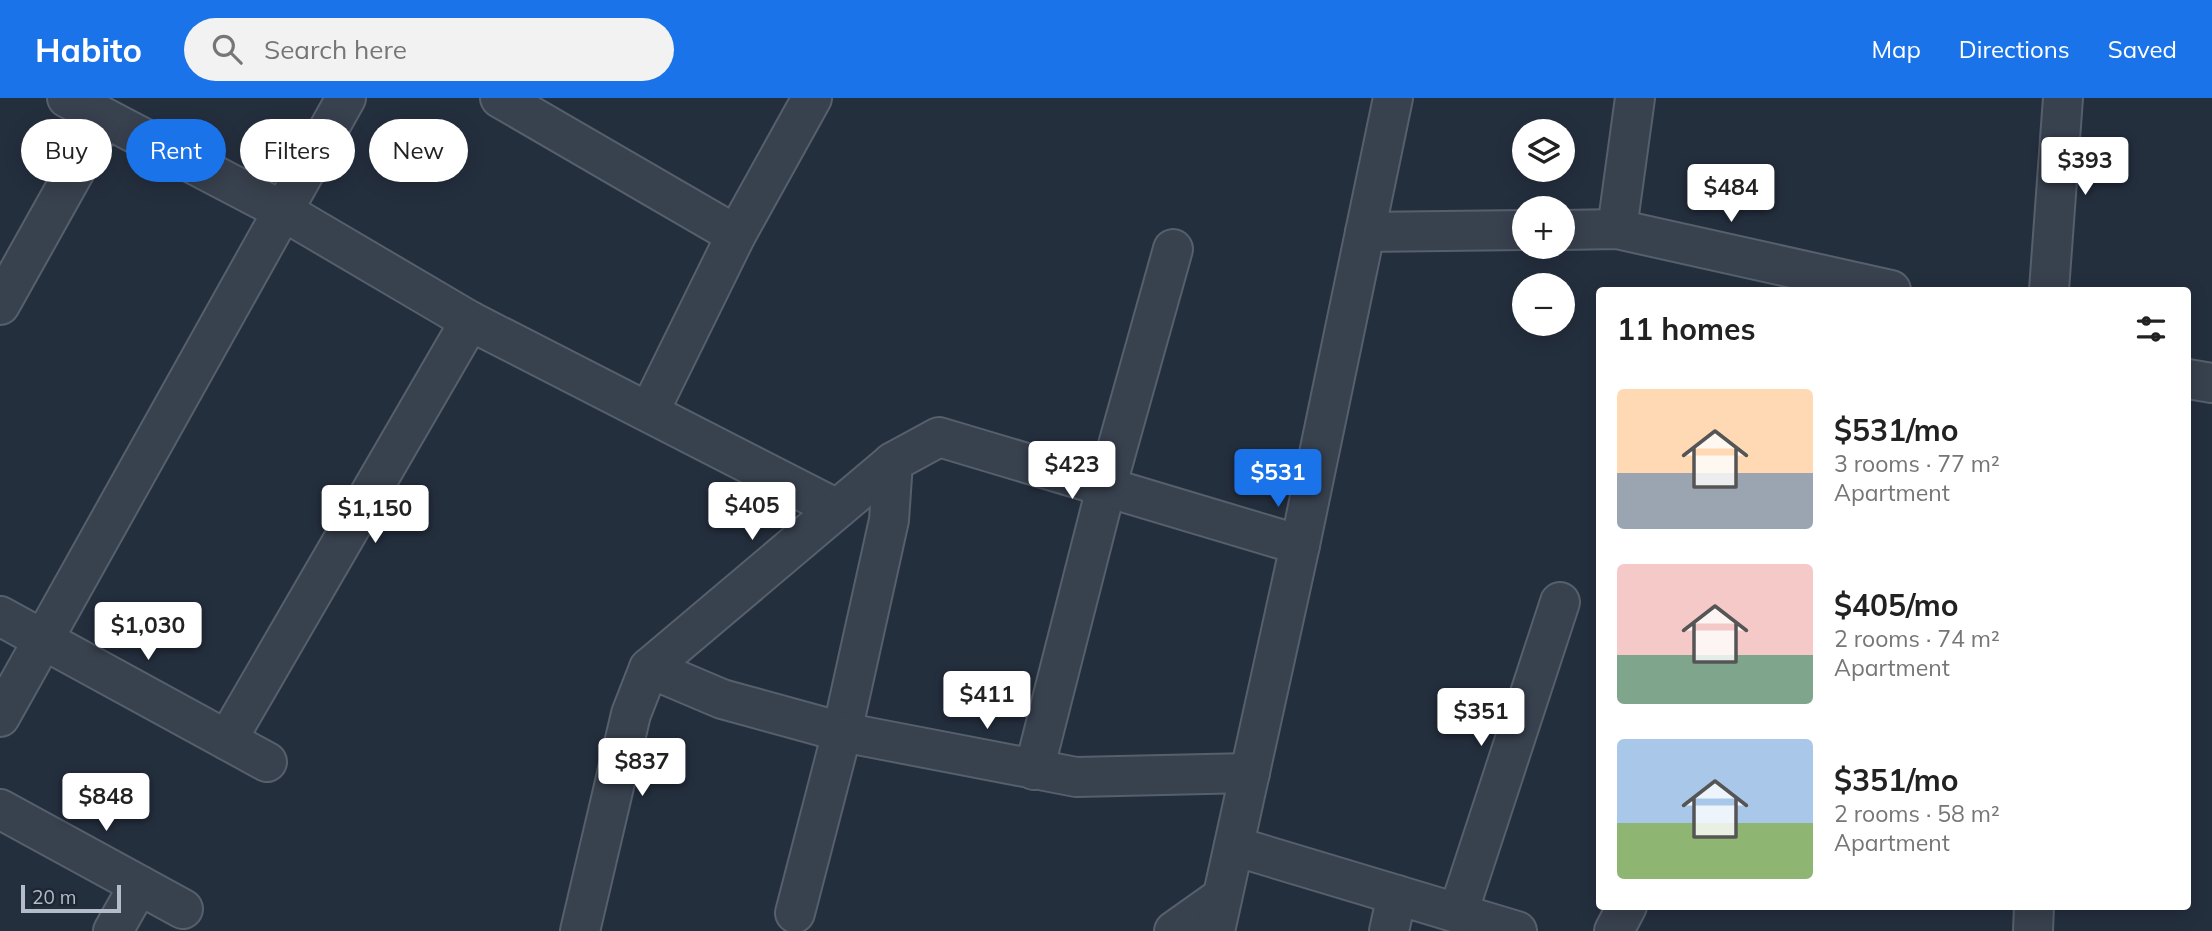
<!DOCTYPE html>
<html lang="en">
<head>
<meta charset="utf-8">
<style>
  body { margin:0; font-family:Mulish,sans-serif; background:#f2f2f2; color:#222; height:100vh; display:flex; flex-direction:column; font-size:26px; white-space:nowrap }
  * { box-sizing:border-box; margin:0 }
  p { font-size:23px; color:#767676 }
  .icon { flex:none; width:38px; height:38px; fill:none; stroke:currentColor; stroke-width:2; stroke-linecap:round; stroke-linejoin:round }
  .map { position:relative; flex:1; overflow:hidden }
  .sheet { position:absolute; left:1596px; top:189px; width:595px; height:623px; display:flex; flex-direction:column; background:#fff; border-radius:7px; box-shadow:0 4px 18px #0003 }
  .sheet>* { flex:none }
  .hud { position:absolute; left:21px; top:21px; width:665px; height:63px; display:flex; gap:14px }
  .tools { position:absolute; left:1512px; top:21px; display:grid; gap:14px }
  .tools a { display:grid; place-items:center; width:63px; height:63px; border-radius:50%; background:#fff; box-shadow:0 4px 18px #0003; font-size:35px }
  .scale { position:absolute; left:21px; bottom:18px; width:100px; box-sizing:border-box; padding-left:7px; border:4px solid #b4bcc9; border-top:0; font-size:19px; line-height:24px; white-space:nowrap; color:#b4bcc9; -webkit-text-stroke:5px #1d2633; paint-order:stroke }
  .price { position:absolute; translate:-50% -60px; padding:0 16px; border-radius:7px; background:#fff; color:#222; font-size:23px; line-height:46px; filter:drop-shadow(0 2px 4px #0008) }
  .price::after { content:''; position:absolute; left:50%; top:42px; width:21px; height:16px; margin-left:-10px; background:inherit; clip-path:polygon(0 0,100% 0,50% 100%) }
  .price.active { background:#1a73e8; color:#fff }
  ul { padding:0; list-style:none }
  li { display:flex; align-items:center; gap:21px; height:175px; padding:0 21px }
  li span { display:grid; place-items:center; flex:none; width:196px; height:140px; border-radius:7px; color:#555 }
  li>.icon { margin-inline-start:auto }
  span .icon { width:84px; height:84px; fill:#fffc; stroke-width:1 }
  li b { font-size:30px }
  h2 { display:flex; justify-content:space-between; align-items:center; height:84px; padding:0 21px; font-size:30px }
  .chip { padding:0 24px; border-radius:32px; background:#fff; box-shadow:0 4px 18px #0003; font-size:24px; line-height:63px }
  .chip.active { background:#1a73e8; color:#fff }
  header { display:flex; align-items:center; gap:42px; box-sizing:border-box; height:98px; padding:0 35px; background:#1a73e8; color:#fff }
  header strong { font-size:33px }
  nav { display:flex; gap:38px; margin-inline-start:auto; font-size:24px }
  .search { width:490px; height:63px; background:#f2f2f2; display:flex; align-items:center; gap:18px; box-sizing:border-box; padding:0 24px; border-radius:38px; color:#767676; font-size:26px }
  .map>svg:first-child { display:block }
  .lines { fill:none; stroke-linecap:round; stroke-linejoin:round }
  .minor-casing { stroke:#565f6c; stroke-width:42 }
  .minor { stroke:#38414e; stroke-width:38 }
</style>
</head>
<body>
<header>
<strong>Habito</strong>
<div class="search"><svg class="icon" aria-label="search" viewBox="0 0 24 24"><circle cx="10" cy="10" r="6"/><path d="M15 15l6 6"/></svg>Search here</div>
<nav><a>Map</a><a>Directions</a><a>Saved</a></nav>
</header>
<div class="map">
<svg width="2212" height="833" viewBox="0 0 2212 833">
  <rect width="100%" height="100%" fill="#242f3e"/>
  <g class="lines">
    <defs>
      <g id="minor">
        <polyline points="67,0 283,113 470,223 837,411"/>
        <polyline points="500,0 736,137"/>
        <polyline points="1617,131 1635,0"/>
        <polyline points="1563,132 1617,131 1891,192"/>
        <polyline points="1365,134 1524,132"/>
        <polyline points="2049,192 2063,0"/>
        <polyline points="0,207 104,21"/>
        <polyline points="2188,281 2212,285"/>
        <polyline points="649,314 736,137 812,0"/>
        <polyline points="0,518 267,664"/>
        <polyline points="649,570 893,364"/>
        <polyline points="0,619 346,0"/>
        <polyline points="227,642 470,223"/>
        <polyline points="1034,672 1106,390 1173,151"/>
        <polyline points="0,711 183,811"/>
        <polyline points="1234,748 1517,833"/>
        <polyline points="795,815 842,634 889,422 893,364 939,339 1300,447"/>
        <polyline points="1458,815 1560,504"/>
        <polyline points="113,833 139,787"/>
        <polyline points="580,833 631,616 649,570 722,601 842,634 1076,679 1250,675"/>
        <polyline points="1174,833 1222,799"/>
        <polyline points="1215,833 1300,447 1393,0"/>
        <polyline points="1389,833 1397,797"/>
        <polyline points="1614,833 1627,808"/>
        <polyline points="2033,833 2034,808"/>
      </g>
    </defs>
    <use href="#minor" class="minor-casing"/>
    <use href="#minor" class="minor"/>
  </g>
</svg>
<div class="tools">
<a><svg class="icon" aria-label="layers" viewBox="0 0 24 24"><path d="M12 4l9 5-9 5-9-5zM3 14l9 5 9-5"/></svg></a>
<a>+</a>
<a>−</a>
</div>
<div class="scale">20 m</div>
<b class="price" style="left:2085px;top:99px">$393</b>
<b class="price" style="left:1731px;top:126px">$484</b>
<b class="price" style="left:1072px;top:403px">$423</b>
<b class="price active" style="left:1278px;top:411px">$531</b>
<b class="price" style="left:752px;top:444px">$405</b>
<b class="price" style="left:375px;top:447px">$1,150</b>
<b class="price" style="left:148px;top:564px">$1,030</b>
<b class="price" style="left:987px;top:633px">$411</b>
<b class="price" style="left:1481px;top:650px">$351</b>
<b class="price" style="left:642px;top:700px">$837</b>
<b class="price" style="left:106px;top:735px">$848</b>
<div class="hud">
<a class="chip">Buy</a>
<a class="chip active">Rent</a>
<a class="chip">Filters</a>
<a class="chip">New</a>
</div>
<section class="sheet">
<h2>11 homes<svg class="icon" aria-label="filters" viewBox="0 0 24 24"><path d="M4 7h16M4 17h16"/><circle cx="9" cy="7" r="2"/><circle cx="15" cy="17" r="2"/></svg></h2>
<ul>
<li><span style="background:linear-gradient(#ffd9b3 60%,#9aa5b1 0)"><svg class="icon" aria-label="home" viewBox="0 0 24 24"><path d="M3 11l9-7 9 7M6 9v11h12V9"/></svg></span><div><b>$531/mo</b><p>3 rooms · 77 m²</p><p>Apartment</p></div></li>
<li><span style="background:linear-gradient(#f6c9c9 65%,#7fa58c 0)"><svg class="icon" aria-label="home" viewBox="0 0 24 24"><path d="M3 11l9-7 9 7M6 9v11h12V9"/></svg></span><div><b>$405/mo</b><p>2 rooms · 74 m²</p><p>Apartment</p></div></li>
<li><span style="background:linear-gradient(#a9c7e8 60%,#8fb573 0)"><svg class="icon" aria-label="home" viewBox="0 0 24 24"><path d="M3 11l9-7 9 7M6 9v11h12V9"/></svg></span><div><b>$351/mo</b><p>2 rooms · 58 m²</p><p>Apartment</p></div></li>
</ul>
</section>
</div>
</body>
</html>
